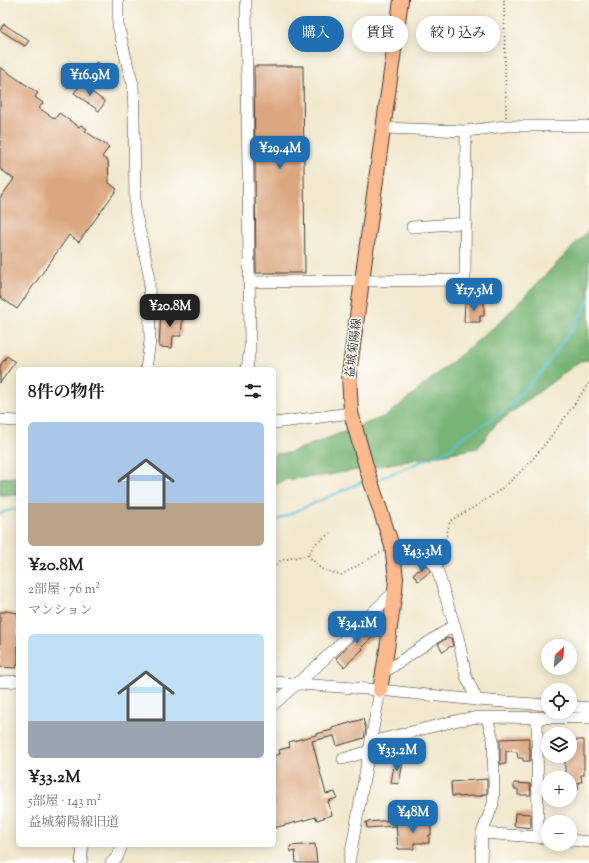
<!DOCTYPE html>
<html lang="ja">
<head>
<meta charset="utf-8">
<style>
  body { margin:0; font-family:"Sorts Mill Goudy","Noto Serif JP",serif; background:#f2f2f2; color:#222; height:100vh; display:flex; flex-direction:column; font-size:15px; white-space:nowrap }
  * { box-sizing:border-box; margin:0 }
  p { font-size:13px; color:#767676 }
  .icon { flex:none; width:22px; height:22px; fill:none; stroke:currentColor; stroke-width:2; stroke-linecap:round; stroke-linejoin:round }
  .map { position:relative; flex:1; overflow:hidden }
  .drawer { position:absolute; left:16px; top:367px; width:260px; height:480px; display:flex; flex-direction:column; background:#fff; border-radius:6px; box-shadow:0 2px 10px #0003 }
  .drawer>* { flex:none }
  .guide { position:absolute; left:288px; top:16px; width:241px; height:36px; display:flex; gap:8px }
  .needle { width:26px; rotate:26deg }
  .tools { position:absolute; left:541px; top:639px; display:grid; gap:8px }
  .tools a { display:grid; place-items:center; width:36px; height:36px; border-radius:50%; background:#fff; box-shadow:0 2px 10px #0003; font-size:20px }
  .price { position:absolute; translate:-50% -34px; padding:0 9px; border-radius:8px; background:#1f6fb2; color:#fff; font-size:13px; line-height:26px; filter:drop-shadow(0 1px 2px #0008) }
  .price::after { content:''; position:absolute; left:50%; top:24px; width:12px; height:9px; margin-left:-6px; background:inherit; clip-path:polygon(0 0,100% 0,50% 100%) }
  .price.on { background:#222; color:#fff }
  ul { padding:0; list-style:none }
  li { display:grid; align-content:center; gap:8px; height:212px; padding:0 12px }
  li span { display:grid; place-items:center; height:124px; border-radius:6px; color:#555 }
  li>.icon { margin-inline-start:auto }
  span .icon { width:72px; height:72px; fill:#fffc; stroke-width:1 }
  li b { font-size:17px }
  h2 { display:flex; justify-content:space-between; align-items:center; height:48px; padding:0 12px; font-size:17px }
  .chip { padding:0 14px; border-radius:18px; background:#fff; box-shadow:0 2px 10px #0003; font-size:14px; line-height:36px }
  .chip.on { background:#1f6fb2; color:#fff }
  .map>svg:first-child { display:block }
  .forest { fill:#77b474; stroke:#4a6848 }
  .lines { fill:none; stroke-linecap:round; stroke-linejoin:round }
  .stream { stroke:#5cc1da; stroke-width:2 }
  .building { fill:#dba780 }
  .minor-casing { stroke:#3c3b37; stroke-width:12 }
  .major-casing { stroke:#3c3b37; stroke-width:16 }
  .path { stroke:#3c3b37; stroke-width:1.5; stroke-dasharray:1 3; stroke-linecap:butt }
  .minor { stroke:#fff; stroke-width:11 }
  .major { stroke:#fcba8e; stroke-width:14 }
  .labels { text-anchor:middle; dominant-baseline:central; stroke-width:3; stroke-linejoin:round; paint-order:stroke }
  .street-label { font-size:12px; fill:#1c1c1c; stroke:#fdfcf7 }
</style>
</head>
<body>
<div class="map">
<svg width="589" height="863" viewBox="0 0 589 863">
  <rect width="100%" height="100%" fill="#fdfcf7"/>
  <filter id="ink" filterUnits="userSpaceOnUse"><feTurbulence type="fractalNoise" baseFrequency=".025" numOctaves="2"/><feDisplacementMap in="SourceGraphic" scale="8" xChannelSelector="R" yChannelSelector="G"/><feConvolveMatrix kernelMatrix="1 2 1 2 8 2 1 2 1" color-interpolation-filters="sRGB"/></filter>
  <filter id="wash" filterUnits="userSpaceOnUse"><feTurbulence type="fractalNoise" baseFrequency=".012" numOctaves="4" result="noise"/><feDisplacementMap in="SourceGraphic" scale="16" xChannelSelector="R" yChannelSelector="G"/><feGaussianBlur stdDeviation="0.9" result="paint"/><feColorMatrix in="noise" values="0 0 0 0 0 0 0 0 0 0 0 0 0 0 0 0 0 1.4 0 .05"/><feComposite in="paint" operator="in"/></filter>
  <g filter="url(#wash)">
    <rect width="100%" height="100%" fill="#f2e8ce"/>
    <g class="forest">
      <polygon points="589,230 589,360 580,361 496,424 478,448 329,475 284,480 274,486 274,454 289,453 388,415 499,323"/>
      <polygon points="18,477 18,495 0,495 0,478"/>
    </g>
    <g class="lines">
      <g class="stream">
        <polyline points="381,478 447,451 460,439 495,417 514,402 514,401 542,371 575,325 589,300"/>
        <path d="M 0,514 C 6,511 11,509 18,510"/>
        <polyline points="274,521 364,481"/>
      </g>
    </g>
    <g id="blocks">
      <g class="building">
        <polygon points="4,24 29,41 25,46 0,30"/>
        <polygon points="96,62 118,76 114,82 93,68"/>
        <polygon points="254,66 303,66 305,273 256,273"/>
        <polygon points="0,67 38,93 35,97 43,103 39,108 55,119 59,113 79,127 81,125 87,129 85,131 109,147 102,157 108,161 109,183 117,189 79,242 69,235 17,309 0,297 0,198 14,179 0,169"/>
        <polygon points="81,84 105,102 99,111 74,93"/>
        <polygon points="465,302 484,302 484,316 480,316 480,322 464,322"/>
        <polygon points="161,311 183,312 181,336 173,336 172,348 159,347"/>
        <polygon points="7,356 15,362 0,383 0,366"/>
        <polygon points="426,565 430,570 430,572 418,581 413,574"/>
        <polygon points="5,611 18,613 18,665 17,665 16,668 0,667 0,612 5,612"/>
        <polygon points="374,621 376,623 373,626 378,632 362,647 363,649 344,667 336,658"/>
        <polygon points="451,638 453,646 449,647 443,652 438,644 445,639"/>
        <polygon points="363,719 366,729 364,738 337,746 334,736 312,741 326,794 335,792 337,798 328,801 332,815 317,820 316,817 274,828 274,756 280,754 279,750 290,747 289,742 316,735 316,734 332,730 332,728"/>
        <polygon points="529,738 529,748 530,748 530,761 523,761 523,758 518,758 517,752 506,751 506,764 500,764 500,739"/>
        <polygon points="570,740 584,740 584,775 581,775 582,782 578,782 578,790 571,790 570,778 565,778 565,756 570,756"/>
        <polygon points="395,760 403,761 399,784 391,783"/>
        <polygon points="487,779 487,794 482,794 482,796 472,796 459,797 459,796 452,796 451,782"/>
        <polygon points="514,783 530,784 531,795 518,795 518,789 514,789"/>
        <polygon points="515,813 531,814 531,828 514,826"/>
        <polygon points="395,820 395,826 367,828 366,822"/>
        <polygon points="431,822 431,835 429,835 429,843 414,843 414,849 398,849 396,823"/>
        <polygon points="315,844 317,863 296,863 295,851 291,852 290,846"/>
      </g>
    </g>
  </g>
  <g filter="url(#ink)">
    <use href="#blocks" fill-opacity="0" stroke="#3c3b37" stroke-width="1"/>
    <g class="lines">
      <defs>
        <g id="minor">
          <polyline points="118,0 118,25 128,67 133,84 134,115 135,210 149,274 150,341 146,369"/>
          <polyline points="246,0 250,348 247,369"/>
          <polyline points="384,128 466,131 506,126 589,126"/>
          <polyline points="412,227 466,223"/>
          <polyline points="249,282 465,280 466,131"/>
          <polyline points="0,420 18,421"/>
          <polyline points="274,423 351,413"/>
          <polyline points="427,556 436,566 458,637 466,676 477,700"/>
          <polyline points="383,673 454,625"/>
          <polyline points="0,682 18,681"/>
          <polyline points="274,682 380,690 477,700 548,705"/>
          <polyline points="274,704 316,667 395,591"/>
          <polyline points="570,706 589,708"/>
          <polyline points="537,718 538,837"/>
          <polyline points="371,742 459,720 479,717 589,718"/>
          <polyline points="343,759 369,751"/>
          <polyline points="482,833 548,838"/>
          <polyline points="570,840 589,842"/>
          <polyline points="81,863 83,845"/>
          <polyline points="111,863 118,856 122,845"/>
          <polyline points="349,863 380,690"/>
          <polyline points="481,863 482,833 493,804 494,789 493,739 487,718"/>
        </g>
        <polyline id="major" points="380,690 387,649 395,591 396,578 392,546 368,473 351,413 349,374 401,0"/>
      </defs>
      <use href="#minor" class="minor-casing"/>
      <use href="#major" class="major-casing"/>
      <g class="path">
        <polyline points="504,0 506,118"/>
        <polyline points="308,555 321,569 341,575 383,551"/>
        <path d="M 445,563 L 443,550 L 450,521 C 472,508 495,496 513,479 C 543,451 566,416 589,383"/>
        <polyline points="274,567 281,560 308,555 315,544 330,533"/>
      </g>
      <use href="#minor" class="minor"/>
      <use href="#major" class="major"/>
    </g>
  </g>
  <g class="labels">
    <g class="street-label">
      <text transform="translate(354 348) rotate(-83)">益城菊陽線</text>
    </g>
  </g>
</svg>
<div class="tools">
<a><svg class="needle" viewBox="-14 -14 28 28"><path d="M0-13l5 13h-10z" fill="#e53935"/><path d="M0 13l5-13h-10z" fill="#767676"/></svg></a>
<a><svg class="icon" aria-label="locate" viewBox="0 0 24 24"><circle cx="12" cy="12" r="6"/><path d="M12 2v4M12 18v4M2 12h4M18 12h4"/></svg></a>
<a><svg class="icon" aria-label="layers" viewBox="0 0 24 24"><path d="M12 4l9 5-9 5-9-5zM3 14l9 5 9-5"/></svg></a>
<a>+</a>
<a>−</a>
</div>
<b class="price" style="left:90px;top:97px">¥16.9M</b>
<b class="price" style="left:280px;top:170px">¥29.4M</b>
<b class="price" style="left:474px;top:312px">¥17.5M</b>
<b class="price on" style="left:170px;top:328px">¥20.8M</b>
<b class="price" style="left:422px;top:573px">¥43.3M</b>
<b class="price" style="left:357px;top:645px">¥34.1M</b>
<b class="price" style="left:397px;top:772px">¥33.2M</b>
<b class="price" style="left:413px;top:834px">¥48M</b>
<div class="guide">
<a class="chip on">購入</a>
<a class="chip">賃貸</a>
<a class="chip">絞り込み</a>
</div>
<section class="drawer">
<h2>8件の物件<svg class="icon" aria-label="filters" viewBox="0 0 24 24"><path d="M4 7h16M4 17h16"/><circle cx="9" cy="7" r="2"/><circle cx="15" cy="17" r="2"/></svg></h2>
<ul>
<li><span style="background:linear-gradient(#a9c7e8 65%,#b9a48a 0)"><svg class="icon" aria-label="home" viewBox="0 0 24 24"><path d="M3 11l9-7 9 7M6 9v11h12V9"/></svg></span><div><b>¥20.8M</b><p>2部屋 · 76 m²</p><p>マンション</p></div></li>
<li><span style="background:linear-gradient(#bfe0f5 70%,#9aa5b1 0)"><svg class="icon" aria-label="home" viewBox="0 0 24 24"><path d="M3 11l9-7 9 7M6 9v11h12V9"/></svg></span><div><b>¥33.2M</b><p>5部屋 · 143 m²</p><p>益城菊陽線旧道</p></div></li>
</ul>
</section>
</div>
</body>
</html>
